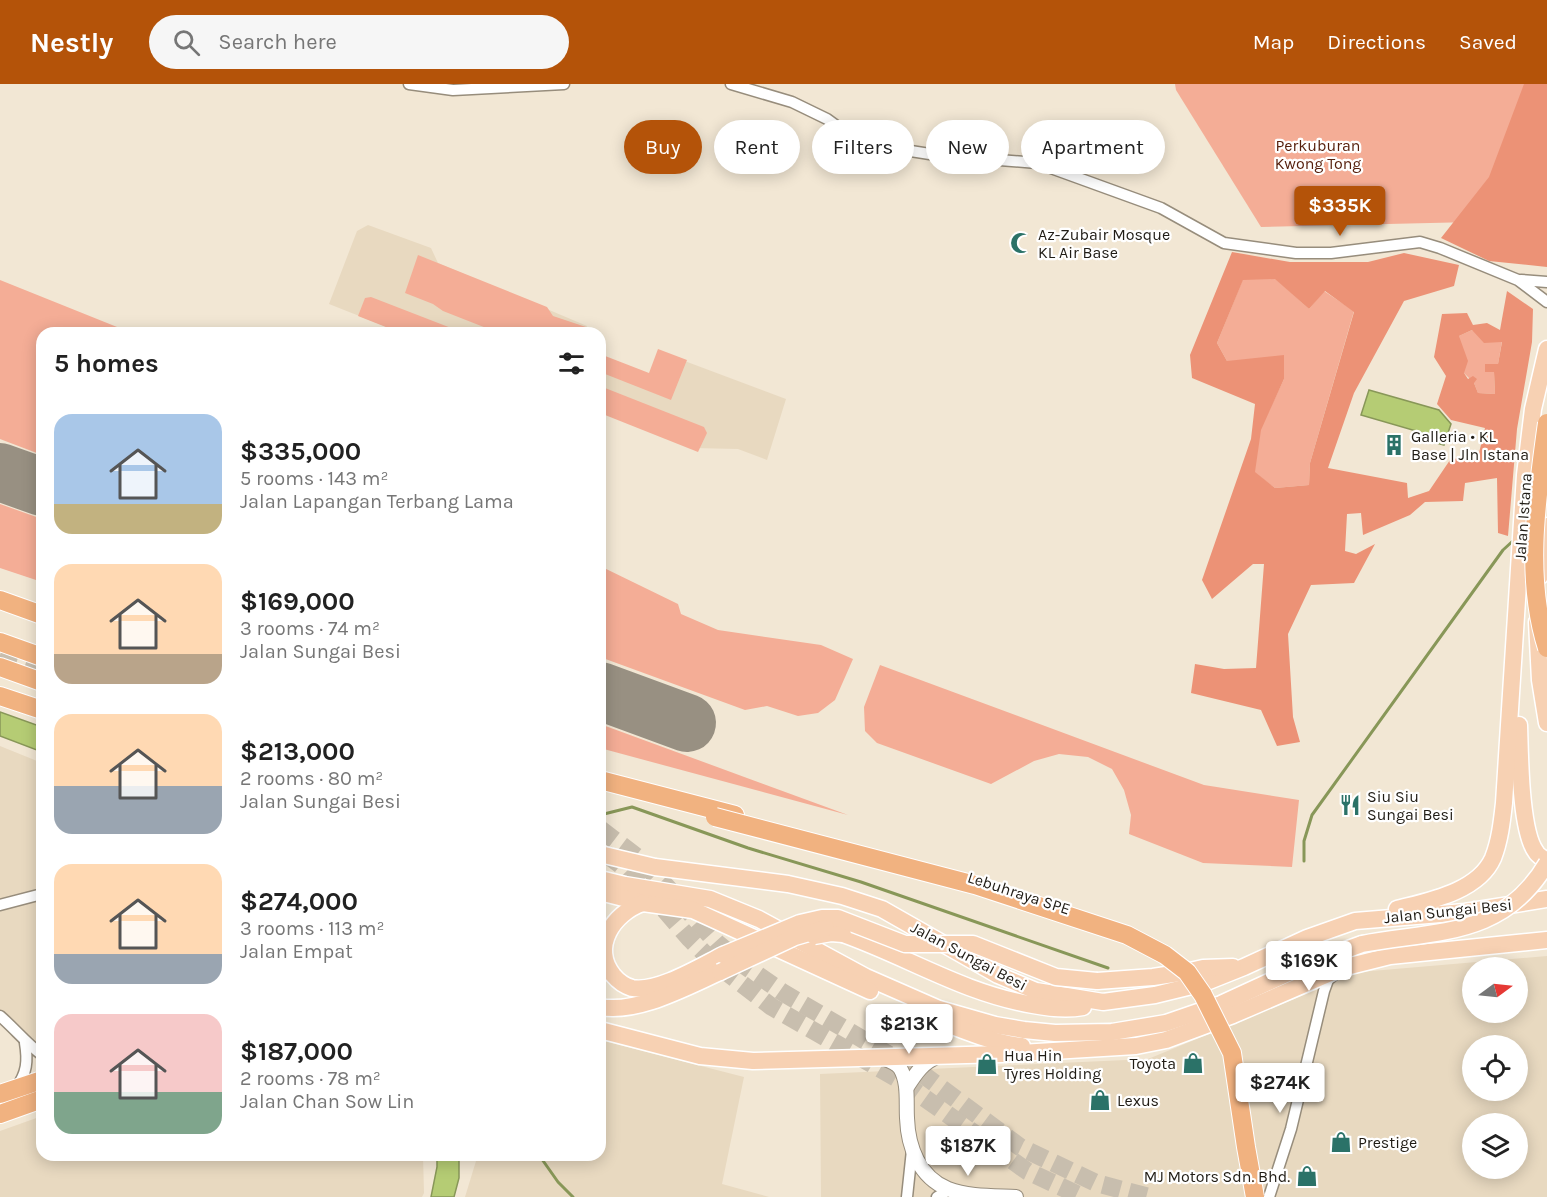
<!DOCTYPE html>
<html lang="en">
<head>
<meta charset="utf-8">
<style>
  body { margin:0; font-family:Karla,sans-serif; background:#f6f6f6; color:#222; height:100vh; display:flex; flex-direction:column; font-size:22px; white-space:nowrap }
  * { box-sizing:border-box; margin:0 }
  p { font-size:20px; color:#767676 }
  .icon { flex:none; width:33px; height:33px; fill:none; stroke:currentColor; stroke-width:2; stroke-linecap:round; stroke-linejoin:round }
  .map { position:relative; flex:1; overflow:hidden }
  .side { position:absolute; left:36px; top:243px; width:570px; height:834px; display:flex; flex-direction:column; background:#fff; border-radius:18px; box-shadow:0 3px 15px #0003 }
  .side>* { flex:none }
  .top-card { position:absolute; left:624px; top:36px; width:570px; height:54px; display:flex; gap:12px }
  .needle { width:39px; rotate:75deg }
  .buttons { position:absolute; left:1462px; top:873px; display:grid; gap:12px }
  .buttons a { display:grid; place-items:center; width:66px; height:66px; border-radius:50%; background:#fff; box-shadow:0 3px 15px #0003; font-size:30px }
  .price { position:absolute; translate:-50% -51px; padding:0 14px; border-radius:6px; background:#fff; color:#222; font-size:20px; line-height:39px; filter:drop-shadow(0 2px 3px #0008) }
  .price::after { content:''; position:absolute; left:50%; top:36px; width:18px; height:14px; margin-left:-9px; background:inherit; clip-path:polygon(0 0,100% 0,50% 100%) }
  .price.current { background:#b45309; color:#fff }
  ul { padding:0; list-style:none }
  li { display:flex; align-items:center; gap:18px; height:150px; padding:0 18px }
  li span { display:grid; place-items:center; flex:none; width:168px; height:120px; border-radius:18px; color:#555 }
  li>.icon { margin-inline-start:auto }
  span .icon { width:72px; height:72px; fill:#fffc; stroke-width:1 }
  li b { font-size:26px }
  h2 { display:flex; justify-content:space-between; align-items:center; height:72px; padding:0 18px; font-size:26px }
  .chip { padding:0 21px; border-radius:27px; background:#fff; box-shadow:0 3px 15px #0003; font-size:21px; line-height:54px }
  .chip.current { background:#b45309; color:#fff }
  header { display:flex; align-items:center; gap:36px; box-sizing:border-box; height:84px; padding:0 30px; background:#b45309; color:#fff }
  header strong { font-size:28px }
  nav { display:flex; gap:33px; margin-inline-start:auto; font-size:21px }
  .search { width:420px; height:54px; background:#f6f6f6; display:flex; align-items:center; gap:15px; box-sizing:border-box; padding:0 21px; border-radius:33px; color:#767676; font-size:22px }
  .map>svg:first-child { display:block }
  .built { fill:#e8d9c0; fill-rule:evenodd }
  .green { fill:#f4ad96 }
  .forest { fill:#ec9276; fill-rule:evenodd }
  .water { fill:#b5cc74; stroke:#889758; stroke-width:1.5 }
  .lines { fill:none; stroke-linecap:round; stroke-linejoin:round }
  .stream { stroke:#889758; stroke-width:3 }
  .runway { stroke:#989082; stroke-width:58 }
  .highway-tunnel { stroke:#c8beae; stroke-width:18; stroke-dasharray:18 9; stroke-linecap:butt }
  .street-casing { stroke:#978d7c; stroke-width:13 }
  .secondary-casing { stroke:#978d7c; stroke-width:16 }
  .primary-casing { stroke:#fff; stroke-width:19 }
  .highway-casing { stroke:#fff; stroke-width:20 }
  .street { stroke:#fff; stroke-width:10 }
  .secondary { stroke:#fff; stroke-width:14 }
  .primary { stroke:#f7d1b3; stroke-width:16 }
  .highway { stroke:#f1b280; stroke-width:18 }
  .primary-bridge-casing { stroke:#fff; stroke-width:19; stroke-linecap:butt }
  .highway-bridge-casing { stroke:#fff; stroke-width:20; stroke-linecap:butt }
  .primary-bridge { stroke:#f7d1b3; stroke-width:16 }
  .highway-bridge { stroke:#f1b280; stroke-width:18 }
  .labels { text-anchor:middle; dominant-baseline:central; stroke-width:4.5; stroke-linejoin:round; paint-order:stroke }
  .park-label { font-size:16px; fill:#551e0b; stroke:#fff }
  .poi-label { font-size:16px; fill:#201c15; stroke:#fff; text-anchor:start }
  .street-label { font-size:16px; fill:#201c15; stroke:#fff }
</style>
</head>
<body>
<header>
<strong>Nestly</strong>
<div class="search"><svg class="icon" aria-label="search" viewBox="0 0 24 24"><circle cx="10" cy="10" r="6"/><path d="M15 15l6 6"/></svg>Search here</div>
<nav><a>Map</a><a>Directions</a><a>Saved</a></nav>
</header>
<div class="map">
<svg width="1547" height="1113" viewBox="0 0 1547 1113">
  <rect width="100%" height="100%" fill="#f2e7d4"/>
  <g class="built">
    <polygon points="368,141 431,164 438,179 587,242 585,249 402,249 329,220 357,147"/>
    <polygon points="658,267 786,315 767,376 738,365 693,364 600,328 600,271 650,290"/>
    <polygon points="0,662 42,679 42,963 0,926"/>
    <path d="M 1547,872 L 1547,1113 L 821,1113 L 820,990 L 1148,975 L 1360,888 ZM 1473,884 L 1518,884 L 1518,928 L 1473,928 ZM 1473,962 L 1518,962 L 1518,1006 L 1473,1006 ZM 1473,1040 L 1518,1040 L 1518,1084 L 1473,1084 Z"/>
    <polygon points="600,956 744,993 722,1100 769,1113 465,1113 476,1077 474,1071 600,1071"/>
    <polygon points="42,1032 42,1071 423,1071 424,1109 422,1113 0,1113 0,1047"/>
  </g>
  <g class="green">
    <polygon points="1175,0 1547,0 1473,138 1261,143 1176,6"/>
    <polygon points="418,171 547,223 553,232 586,243 585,249 499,249 443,227 433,220 405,209"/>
    <polygon points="1243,195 1276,195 1309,225 1324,207 1354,227 1310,379 1309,401 1275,404 1254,388 1260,346 1284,295 1227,277 1217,259"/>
    <polygon points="0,196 132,249 42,249 42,371 0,355"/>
    <polygon points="371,213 464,249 401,249 358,232 365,214"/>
    <polygon points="1472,246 1502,257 1498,280 1486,280 1494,288 1495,310 1478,309 1474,299 1463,288 1459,252"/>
    <polygon points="658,265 687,276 671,316 600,288 600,270 649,289"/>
    <polygon points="600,302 704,343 707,349 698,368 600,329"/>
    <polygon points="0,420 42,435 42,498 0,484"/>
    <polygon points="600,482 678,520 681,530 718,546 821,561 853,575 835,616 818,629 798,632 767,622 745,626 600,573"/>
    <polygon points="880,581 1204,701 1299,716 1292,783 1203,779 1129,750 1131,731 1124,706 1112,685 1088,673 1059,670 1034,677 991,700 877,659 865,647 864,623"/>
    <polygon points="600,640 848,731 600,664"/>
  </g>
  <g class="forest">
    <polygon points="1524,0 1547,0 1547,183 1489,177 1441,154 1489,93"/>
    <path d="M 1232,168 L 1290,178 L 1368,178 L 1404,169 L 1459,181 L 1454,202 L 1404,217 L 1354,309 L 1328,384 L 1407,399 L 1408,414 L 1429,407 L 1450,376 L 1479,369 L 1485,344 L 1451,336 L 1437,320 L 1446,292 L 1434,273 L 1442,230 L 1467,229 L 1473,241 L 1487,239 L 1500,246 L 1507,207 L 1533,225 L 1532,258 L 1517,345 L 1508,452 L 1498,449 L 1497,394 L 1465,399 L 1463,417 L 1425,418 L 1410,431 L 1363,451 L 1361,429 L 1347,430 L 1345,467 L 1356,470 L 1375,460 L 1354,499 L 1311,501 L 1288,550 L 1293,633 L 1300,658 L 1277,662 L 1261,626 L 1191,609 L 1195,580 L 1224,585 L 1256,584 L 1264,480 L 1253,480 L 1212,515 L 1202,496 L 1251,355 L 1255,320 L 1192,294 L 1190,271 ZM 1275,195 L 1309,225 L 1325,207 L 1354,228 L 1310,379 L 1309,401 L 1275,404 L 1255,388 L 1261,346 L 1284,295 L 1284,271 L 1227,277 L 1217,259 L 1243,196 ZM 1472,246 L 1484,259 L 1502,258 L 1498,280 L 1485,280 L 1485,288 L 1494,288 L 1495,310 L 1478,309 L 1474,299 L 1477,295 L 1473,292 L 1468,295 L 1464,289 L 1468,277 L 1459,252 Z"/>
  </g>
  <g class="water">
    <polygon points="1369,306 1439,326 1451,340 1444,361 1429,357 1430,351 1361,331"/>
    <polygon points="0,628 42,643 42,668 0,652"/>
    <polygon points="437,1071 459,1071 459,1094 454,1113 431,1113 437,1083"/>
  </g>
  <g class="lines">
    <g class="stream">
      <polyline points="600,731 632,723 748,764 861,798 1108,884"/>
      <polyline points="1304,777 1304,757 1312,731 1503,466 1515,455"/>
      <polyline points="539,1071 558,1098 573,1113"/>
    </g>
    <g class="runway">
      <polyline points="0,388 42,403"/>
      <polyline points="600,607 687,639"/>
    </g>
    <g class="highway-tunnel">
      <polyline points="0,571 42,584"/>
      <polyline points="600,745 637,773 666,802 717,859 745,882 782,908 925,992 1020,1063 1096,1099 1149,1113"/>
      <polyline points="606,770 626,785 657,817 690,855 711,876 772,923 898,995 1027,1087 1083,1113"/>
    </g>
    <defs>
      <g id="street">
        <polyline points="409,0 453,6 564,0"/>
        <polyline points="731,0 792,18 827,35 860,59 936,71 1037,79 1161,124 1224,159 1296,169 1331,169 1420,158 1440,164 1518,196 1547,218"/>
        <polyline points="1521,196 1547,198"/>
        <polyline points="0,821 42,810"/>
        <path d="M 0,932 C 15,945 26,959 42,971"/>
        <path d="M 16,1004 C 27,989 28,977 25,959"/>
        <polyline points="907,1113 912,1066"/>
        <polyline points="937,1113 949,1106"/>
        <polyline points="1269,1113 1291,1045 1324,907 1328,896 1334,891"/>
      </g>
      <g id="secondary">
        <path d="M 880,973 C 887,976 896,978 900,984 C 909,999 906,1017 907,1034 C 908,1063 919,1093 948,1105 C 968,1113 994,1112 1016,1113"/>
        <path d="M 907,1003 C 916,989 923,978 939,972"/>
      </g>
      <g id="primary">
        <polyline points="1540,492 1547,442"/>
        <polyline points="1537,538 1540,596 1547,639"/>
        <path d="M 1519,641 C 1520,669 1520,747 1536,768 C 1538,772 1543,774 1547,777"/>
        <polyline points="600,770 655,783 788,800 842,812 882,825 998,891 1036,907 1103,918 1155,911 1204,899 1244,883 1307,854 1355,837 1465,828 1547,815"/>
        <polyline points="600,795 625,801 710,815 759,835 866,893 939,925 995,941 1024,946 1055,949 1112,948 1166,939 1221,920 1310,879 1362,860"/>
        <polyline points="600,808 643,819 693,826 870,907"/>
        <path d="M 643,819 C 613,829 591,863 613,891 C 618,897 625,902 632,904 C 657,909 701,882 723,871"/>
        <path d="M 1397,825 C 1428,817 1478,808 1493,774 C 1500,756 1502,737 1504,719 L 1525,391 L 1533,325 L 1547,265"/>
        <path d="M 843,850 C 908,873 963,909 1033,921 C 1049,924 1066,926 1083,923"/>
        <polyline points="1097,897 1153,893 1186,888 1203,884 1233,883"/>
        <path d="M 600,923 C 638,930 686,903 720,888"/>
        <path d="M 932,934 C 960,945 992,959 1022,962"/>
        <polyline points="600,946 700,972 753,977 1002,970 1136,962 1166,956 1233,931 1342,884 1390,872 1547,856"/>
      </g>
      <g id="highway">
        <polyline points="0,516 42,531"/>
        <polyline points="0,558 42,573"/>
        <polyline points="0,583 42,598"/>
        <polyline points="0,612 42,626"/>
        <polyline points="600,696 735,731"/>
        <polyline points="0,1010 42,996"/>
        <polyline points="0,1030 42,1015"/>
      </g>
    </defs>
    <use href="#street" class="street-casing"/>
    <use href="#secondary" class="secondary-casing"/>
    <use href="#primary" class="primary-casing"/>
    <use href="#highway" class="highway-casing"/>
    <use href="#street" class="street"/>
    <use href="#secondary" class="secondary"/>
    <use href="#primary" class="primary"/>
    <use href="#highway" class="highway"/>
    <defs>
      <g id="primary-bridge">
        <polyline points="814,852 831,849 843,850"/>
        <path d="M 1362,860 C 1436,846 1503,854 1547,779"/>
        <polyline points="723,871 800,839 822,834 838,834 905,860 973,860 1056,893 1097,897"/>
        <polyline points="720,888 795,853 826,844"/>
      </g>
      <g id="highway-bridge">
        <path d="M 1547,339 C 1537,412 1524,492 1547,564"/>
        <polyline points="715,733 975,801 1127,851 1165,871 1187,888 1203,911 1232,969 1246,1063 1255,1113"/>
      </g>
    </defs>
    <use href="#primary-bridge" class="primary-bridge-casing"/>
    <use href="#highway-bridge" class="highway-bridge-casing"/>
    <use href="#primary-bridge" class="primary-bridge"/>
    <use href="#highway-bridge" class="highway-bridge"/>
  </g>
  <defs>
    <symbol id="mosque-bare" viewBox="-9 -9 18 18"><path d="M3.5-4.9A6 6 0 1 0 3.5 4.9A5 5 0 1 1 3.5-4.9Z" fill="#2b7268" stroke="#fff" stroke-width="2.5" paint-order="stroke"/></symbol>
    <symbol id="building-bare" viewBox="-9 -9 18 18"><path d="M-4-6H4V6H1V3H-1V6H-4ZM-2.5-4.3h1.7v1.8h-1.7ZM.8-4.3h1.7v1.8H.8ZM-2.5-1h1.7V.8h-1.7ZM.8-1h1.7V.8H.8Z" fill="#2b7268" stroke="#fff" stroke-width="2.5" paint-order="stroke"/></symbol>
    <symbol id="restaurant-bare" viewBox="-9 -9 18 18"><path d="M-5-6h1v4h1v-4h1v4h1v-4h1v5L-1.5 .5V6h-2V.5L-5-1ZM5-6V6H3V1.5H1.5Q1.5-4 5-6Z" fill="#2b7268" stroke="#fff" stroke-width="2.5" paint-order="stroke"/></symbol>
    <symbol id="shop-bare" viewBox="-9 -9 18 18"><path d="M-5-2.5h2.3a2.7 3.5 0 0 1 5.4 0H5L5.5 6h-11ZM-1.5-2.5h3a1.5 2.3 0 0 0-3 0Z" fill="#2b7268" stroke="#fff" stroke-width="2.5" paint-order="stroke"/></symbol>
  </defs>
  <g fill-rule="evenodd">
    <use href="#mosque-bare" x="1006" y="144" width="30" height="30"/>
    <use href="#building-bare" x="1379" y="346" width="30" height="30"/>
    <use href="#restaurant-bare" x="1335" y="706" width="30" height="30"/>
    <use href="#shop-bare" x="1178" y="964" width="30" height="30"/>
    <use href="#shop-bare" x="972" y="965" width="30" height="30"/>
    <use href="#shop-bare" x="1085" y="1001" width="30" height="30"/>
    <use href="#shop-bare" x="1326" y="1043" width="30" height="30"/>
    <use href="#shop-bare" x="1292" y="1077" width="30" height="30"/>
  </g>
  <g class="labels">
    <g class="park-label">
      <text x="1318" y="61">Perkuburan<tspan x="1318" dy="18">Kwong Tong</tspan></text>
    </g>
    <g class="poi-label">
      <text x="1038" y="150">Az-Zubair Mosque<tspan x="1038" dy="18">KL Air Base</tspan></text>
      <text x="1411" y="352">Galleria • KL<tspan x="1411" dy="18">Base | Jln Istana</tspan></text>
      <text x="1367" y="712">Siu Siu<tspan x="1367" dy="18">Sungai Besi</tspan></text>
      <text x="1004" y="971">Hua Hin<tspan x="1004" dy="18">Tyres Holding</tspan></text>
      <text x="1176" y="979" text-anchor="end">Toyota</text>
      <text x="1117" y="1016">Lexus</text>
      <text x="1358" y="1058">Prestige</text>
      <text x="1290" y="1092" text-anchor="end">MJ Motors Sdn. Bhd.</text>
    </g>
    <g class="street-label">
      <text transform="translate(1523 433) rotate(-86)">Jalan Istana</text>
      <text transform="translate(1019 809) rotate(18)">Lebuhraya SPE</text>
      <text transform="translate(1448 827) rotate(-6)">Jalan Sungai Besi</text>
      <text transform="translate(969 872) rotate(28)">Jalan Sungai Besi</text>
    </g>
  </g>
</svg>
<div class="buttons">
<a><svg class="needle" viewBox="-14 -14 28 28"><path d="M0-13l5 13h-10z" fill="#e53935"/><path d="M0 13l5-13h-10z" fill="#767676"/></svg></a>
<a><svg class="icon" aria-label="locate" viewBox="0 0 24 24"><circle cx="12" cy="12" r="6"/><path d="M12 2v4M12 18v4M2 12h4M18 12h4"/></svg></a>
<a><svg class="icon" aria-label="layers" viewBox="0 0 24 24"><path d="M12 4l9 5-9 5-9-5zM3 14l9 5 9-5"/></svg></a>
</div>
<b class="price current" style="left:1340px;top:153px">$335K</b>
<b class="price" style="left:1309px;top:908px">$169K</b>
<b class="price" style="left:909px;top:971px">$213K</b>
<b class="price" style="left:1280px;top:1030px">$274K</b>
<b class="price" style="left:968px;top:1093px">$187K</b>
<div class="top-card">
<a class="chip current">Buy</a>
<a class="chip">Rent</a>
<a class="chip">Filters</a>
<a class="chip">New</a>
<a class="chip">Apartment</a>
</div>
<section class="side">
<h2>5 homes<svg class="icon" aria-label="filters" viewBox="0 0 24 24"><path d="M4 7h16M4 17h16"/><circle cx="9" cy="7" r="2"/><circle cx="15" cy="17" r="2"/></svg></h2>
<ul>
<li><span style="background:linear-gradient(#a9c7e8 75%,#c2b280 0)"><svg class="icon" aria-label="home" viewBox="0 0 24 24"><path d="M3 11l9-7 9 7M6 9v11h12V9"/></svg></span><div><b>$335,000</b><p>5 rooms · 143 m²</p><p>Jalan Lapangan Terbang Lama</p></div></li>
<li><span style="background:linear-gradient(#ffd9b3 75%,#b9a48a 0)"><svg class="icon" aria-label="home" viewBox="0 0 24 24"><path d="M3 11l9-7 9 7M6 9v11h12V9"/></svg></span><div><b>$169,000</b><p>3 rooms · 74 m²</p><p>Jalan Sungai Besi</p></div></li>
<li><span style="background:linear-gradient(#ffd9b3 60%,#9aa5b1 0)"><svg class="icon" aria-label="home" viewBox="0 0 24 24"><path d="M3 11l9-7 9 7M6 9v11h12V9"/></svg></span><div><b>$213,000</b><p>2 rooms · 80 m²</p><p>Jalan Sungai Besi</p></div></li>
<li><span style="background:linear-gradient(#ffd9b3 75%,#9aa5b1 0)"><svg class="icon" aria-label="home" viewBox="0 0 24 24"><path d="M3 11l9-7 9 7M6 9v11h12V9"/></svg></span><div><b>$274,000</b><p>3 rooms · 113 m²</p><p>Jalan Empat</p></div></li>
<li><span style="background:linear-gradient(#f6c9c9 65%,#7fa58c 0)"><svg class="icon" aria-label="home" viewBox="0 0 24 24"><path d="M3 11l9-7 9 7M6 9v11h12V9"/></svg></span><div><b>$187,000</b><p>2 rooms · 78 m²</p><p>Jalan Chan Sow Lin</p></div></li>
</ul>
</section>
</div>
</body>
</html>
